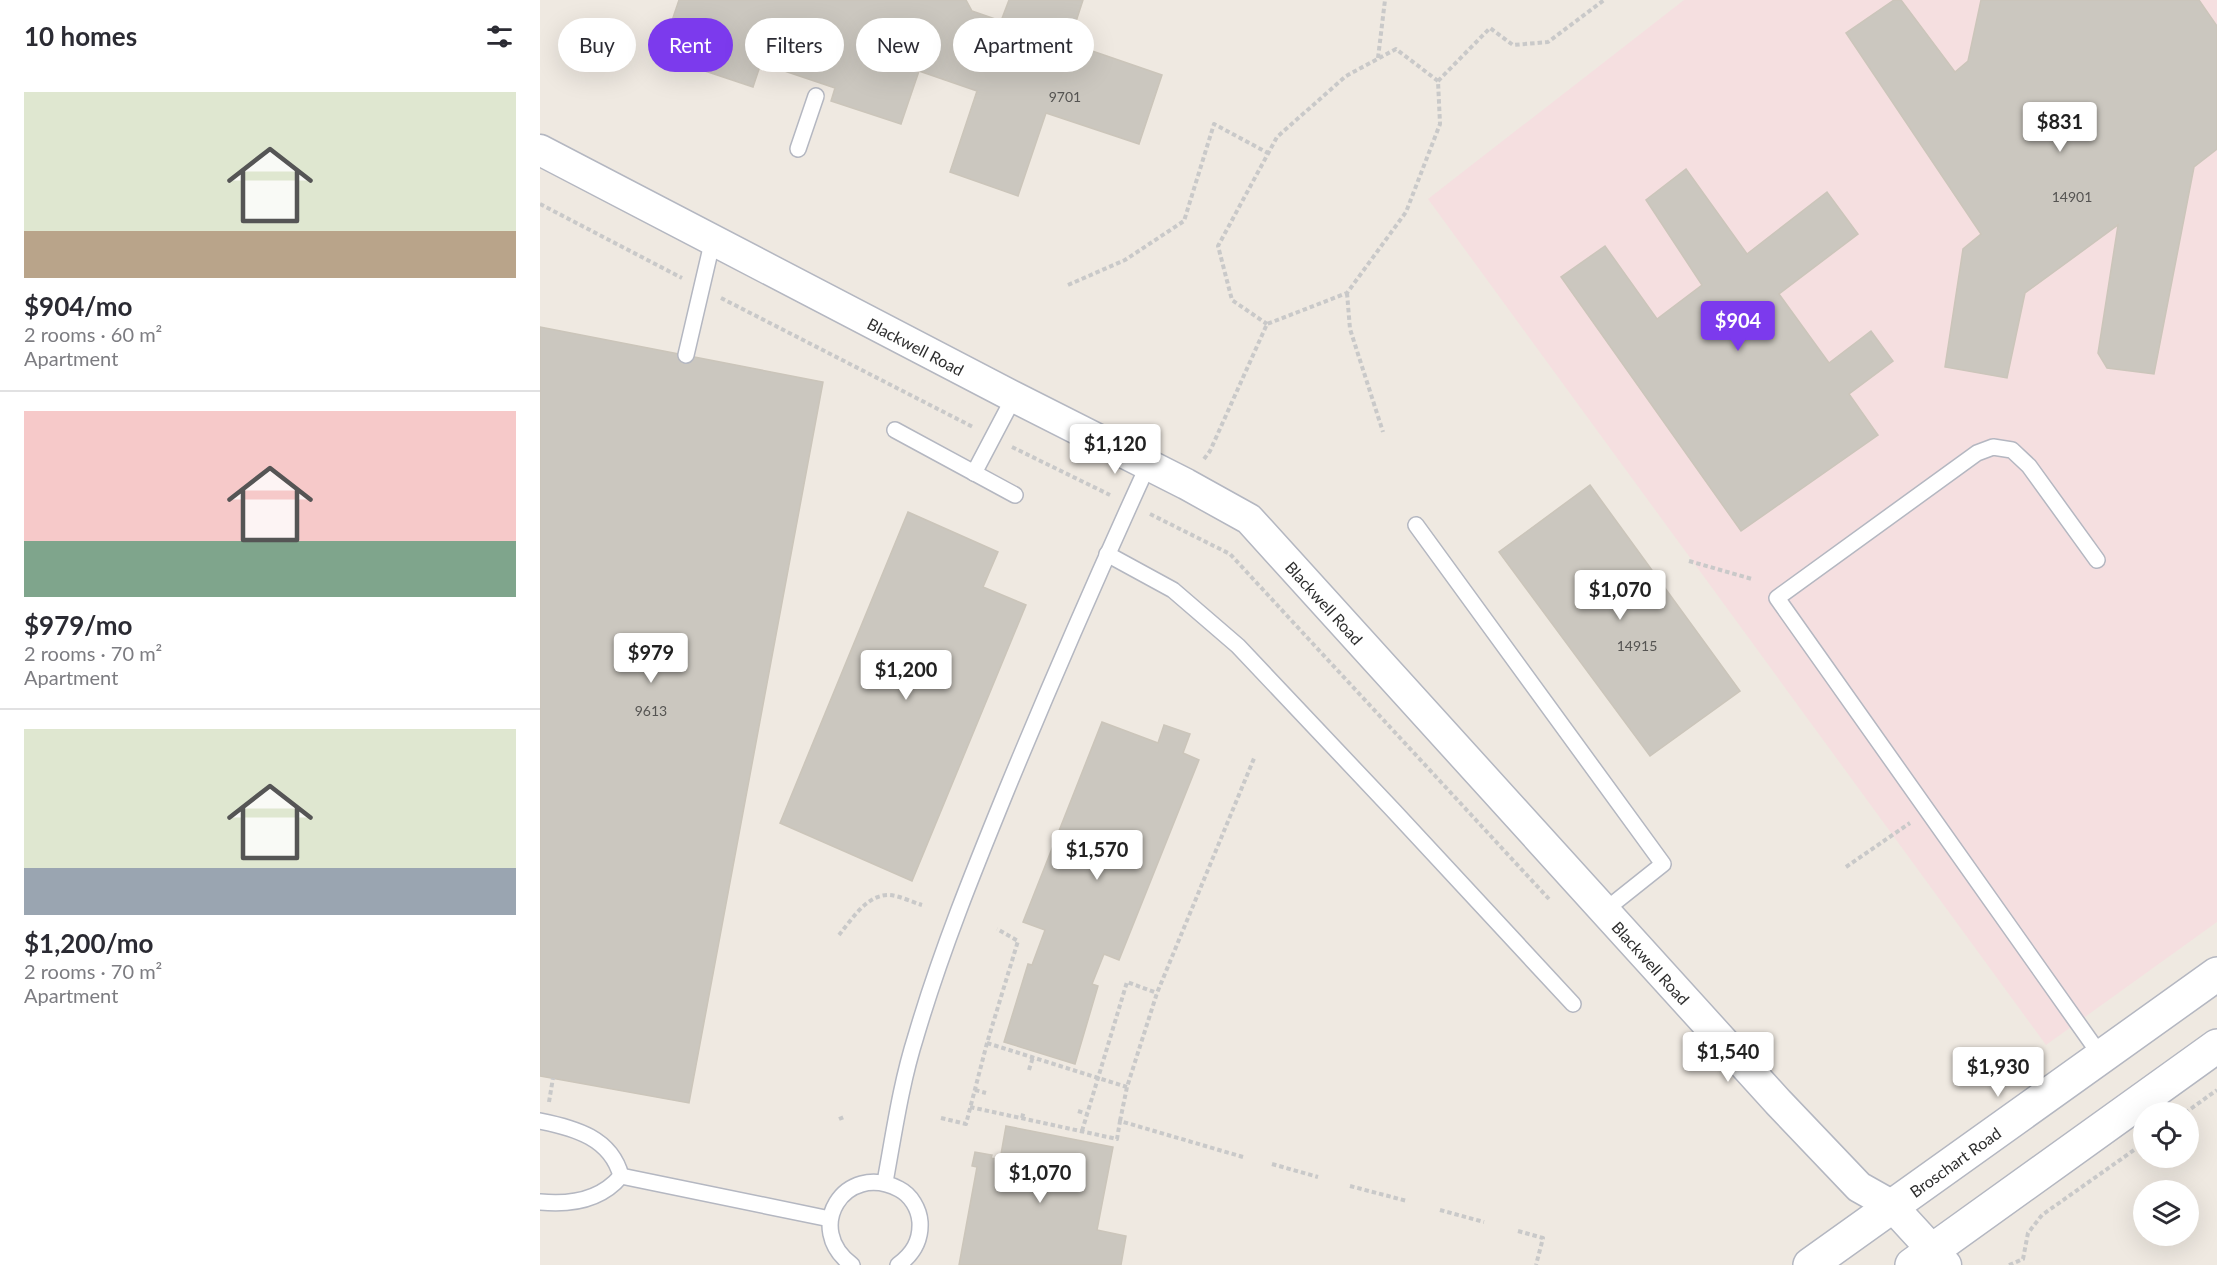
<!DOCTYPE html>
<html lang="en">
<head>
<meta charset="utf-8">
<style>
  body { margin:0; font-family:Lato,sans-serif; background:#f7f7f7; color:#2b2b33; height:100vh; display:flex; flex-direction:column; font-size:22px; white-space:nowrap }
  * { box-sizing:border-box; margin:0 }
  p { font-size:20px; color:#7c7c81 }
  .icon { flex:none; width:33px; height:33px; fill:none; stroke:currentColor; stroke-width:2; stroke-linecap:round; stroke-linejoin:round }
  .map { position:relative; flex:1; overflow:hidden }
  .panel { display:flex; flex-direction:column; background:#fff; width:540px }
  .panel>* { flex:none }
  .hud { position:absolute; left:18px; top:18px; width:570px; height:54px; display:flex; gap:12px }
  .fabs { position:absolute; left:1593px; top:1102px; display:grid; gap:12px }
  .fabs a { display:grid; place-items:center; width:66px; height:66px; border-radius:50%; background:#fff; box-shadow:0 6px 24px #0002; font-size:30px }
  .price { position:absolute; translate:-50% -51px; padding:0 14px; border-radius:6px; background:#fff; color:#222; font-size:20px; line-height:39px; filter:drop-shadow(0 2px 3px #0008) }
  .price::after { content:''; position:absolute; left:50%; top:36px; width:18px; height:14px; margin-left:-9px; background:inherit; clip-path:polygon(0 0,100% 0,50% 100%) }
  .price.selected { background:#7c3aed; color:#fff }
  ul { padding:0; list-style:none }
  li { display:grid; align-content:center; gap:12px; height:318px; padding:0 24px }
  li+li { border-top:2px solid #e1e1e2 }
  li span { display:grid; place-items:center; height:186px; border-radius:0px; color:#555 }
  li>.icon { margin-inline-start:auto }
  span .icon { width:108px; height:108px; fill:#fffc; stroke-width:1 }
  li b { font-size:26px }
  h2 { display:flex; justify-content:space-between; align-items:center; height:72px; padding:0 24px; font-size:26px }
  .chip { padding:0 21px; border-radius:27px; background:#fff; box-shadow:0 6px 24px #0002; font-size:21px; line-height:54px }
  .chip.selected { background:#7c3aed; color:#fff }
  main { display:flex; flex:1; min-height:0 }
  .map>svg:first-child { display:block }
  .medical { fill:#f5dfe0 }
  .building { fill:#cbc7bf; stroke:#cbc5ba; stroke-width:1.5 }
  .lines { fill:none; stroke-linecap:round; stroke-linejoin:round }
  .lane-casing { stroke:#b4b7c1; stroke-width:18 }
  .street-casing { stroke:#b4b7c1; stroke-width:33 }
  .secondary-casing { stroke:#b4b7c1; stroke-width:36 }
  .path { stroke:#c9c9c9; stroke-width:4; stroke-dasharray:4.5 3; stroke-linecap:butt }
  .lane { stroke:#fff; stroke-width:15 }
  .street { stroke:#fff; stroke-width:30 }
  .secondary { stroke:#fff; stroke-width:33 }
  .labels { text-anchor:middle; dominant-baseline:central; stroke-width:4.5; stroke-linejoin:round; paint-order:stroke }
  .number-label { font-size:14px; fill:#555452 }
  .street-label { font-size:16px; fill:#2e2e2e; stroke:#fff }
</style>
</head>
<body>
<main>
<section class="panel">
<h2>10 homes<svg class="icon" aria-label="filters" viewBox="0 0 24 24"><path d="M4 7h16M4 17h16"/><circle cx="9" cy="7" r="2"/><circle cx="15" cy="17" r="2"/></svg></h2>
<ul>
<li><span style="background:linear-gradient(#dfe7d0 75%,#b9a48a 0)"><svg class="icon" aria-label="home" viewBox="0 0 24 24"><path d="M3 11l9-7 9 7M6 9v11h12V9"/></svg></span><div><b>$904/mo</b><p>2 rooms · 60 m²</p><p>Apartment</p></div></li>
<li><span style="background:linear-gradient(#f6c9c9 70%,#7fa58c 0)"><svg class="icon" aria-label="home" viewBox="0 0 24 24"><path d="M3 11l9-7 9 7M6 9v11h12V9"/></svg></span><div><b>$979/mo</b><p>2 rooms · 70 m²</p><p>Apartment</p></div></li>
<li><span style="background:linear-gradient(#dfe7d0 75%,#9aa5b1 0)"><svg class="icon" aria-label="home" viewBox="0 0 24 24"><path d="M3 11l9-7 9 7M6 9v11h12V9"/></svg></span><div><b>$1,200/mo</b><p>2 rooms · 70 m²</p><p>Apartment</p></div></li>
</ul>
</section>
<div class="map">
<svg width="1677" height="1265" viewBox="0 0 1677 1265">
  <rect width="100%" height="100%" fill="#efe9e1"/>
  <polygon class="medical" points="1144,0 1677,0 1677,922 1506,1045 888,199"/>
  <g class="building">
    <polygon points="139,0 426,0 432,11 461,21 469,0 543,0 529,43 622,75 599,144 506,113 478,196 410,172 437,91 379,71 361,124 291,101 295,88 221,63 213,87 120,56"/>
    <polygon points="1354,0 1361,0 1415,72 1428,61 1441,0 1659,0 1677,26 1677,149 1654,167 1614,374 1567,368 1558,353 1578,225 1485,293 1467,378 1405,367 1423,249 1441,234 1306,33"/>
    <polygon points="1146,169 1207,254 1287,192 1318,234 1239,294 1289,363 1331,331 1353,361 1309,394 1338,435 1201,531 1021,277 1065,246 1117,319 1162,285 1106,200"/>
    <polygon points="0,327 283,382 149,1103 0,1076"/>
    <polygon points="1050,485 1200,691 1110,756 959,552"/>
    <polygon points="368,512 458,552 443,587 486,605 372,881 240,823"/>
    <polygon points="562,722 618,743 624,725 650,734 643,753 659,760 579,960 564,954 552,984 558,986 535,1064 464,1042 488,964 492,965 505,930 483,922"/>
    <polygon points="466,1126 573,1147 557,1230 586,1236 581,1265 419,1265 437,1167 432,1166 435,1152 452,1155 451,1158 460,1160"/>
  </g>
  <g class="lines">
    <defs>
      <g id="lane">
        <polyline points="258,149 276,96"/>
        <polyline points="146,355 173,239"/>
        <polyline points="355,430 475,495"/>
        <polyline points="434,473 474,397"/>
        <polyline points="876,525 1123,864 1064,911"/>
        <polyline points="567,554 633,590 698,646 853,810 1033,1004"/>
        <polyline points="1557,560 1489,466 1472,450 1453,447 1437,453 1237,598 1561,1056"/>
        <path d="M 0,1121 C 35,1128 71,1138 81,1176"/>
        <polyline points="81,1176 290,1219"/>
        <path d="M 345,1182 C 354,1133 361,1083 376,1036 C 401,951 434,870 467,789 C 512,680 559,572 608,465"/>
        <path d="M 0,1202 C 30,1205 61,1200 81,1176"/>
        <path d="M 312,1265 C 263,1229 304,1161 359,1189 C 371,1195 379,1209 380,1222 C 381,1241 373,1254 358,1265"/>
      </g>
      <g id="street">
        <path id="s1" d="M 0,150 L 474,397 L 646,484 L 709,519 L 1238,1102 L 1319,1187 L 1351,1205 L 1406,1265"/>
      </g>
      <g id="secondary">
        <path id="s2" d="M 1270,1265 L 1677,974"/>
        <polyline points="1372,1265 1677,1046"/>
      </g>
    </defs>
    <use href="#lane" class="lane-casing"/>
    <use href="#street" class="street-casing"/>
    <use href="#secondary" class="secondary-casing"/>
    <g class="path">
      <polyline points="838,58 845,0"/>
      <polyline points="898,81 950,28 973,45 1008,42 1064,0"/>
      <polyline points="0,204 142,278"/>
      <polyline points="528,285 585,260 644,221 674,124 728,153"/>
      <polyline points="807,293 810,329 843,432"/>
      <polyline points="181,298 433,427"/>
      <polyline points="472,447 570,495"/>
      <polyline points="664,459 670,451 727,324 807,293 866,212 900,124 898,81 856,49 806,76 737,137 678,246 692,300 727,324"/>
      <polyline points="610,514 690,554 1009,899"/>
      <polyline points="1149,561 1212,579"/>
      <polyline points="1306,867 1370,823"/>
      <path d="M 299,935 C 312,919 327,894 350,895 C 360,896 372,902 382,905"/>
      <polyline points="447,1043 587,1087"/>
      <polyline points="489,1070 493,1057"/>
      <polyline points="435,1090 446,1093"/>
      <polyline points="9,1102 13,1078"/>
      <polyline points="430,1107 577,1139 580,1121 703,1157"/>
      <polyline points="538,1111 547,1114"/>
      <polyline points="1645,1113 1677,1090"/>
      <polyline points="401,1118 426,1124 447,1043 478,941 457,929"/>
      <polyline points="482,1118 484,1111"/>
      <polyline points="299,1119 304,1117"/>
      <polyline points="580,1121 587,1087 617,993 715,756"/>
      <polyline points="542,1131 587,982 617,993"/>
      <polyline points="732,1164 778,1177"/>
      <polyline points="810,1186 867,1201"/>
      <polyline points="900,1210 944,1222"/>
      <polyline points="978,1231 1003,1238 996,1265"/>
      <polyline points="1469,1265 1483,1259 1488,1233 1502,1215 1604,1143"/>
    </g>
    <use href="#lane" class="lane"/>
    <use href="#street" class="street"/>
    <use href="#secondary" class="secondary"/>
  </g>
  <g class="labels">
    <g class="number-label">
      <text x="525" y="96">9701</text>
      <text x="1532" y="196">14901</text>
      <text x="1097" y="645">14915</text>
      <text x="111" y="710">9613</text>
    </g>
    <g class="street-label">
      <text stroke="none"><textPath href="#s1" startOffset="424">Blackwell Road</textPath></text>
      <text stroke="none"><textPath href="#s1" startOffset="912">Blackwell Road</textPath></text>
      <text stroke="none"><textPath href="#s1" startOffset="1398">Blackwell Road</textPath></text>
      <text stroke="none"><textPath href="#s2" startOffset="178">Broschart Road</textPath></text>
    </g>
  </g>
</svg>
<div class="fabs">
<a><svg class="icon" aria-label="locate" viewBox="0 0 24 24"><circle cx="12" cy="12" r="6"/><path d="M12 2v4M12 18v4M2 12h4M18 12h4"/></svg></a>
<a><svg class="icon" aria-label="layers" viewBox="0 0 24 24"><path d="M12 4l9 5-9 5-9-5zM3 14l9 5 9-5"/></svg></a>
</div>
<b class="price" style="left:1520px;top:153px">$831</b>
<b class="price selected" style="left:1198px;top:352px">$904</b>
<b class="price" style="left:575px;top:475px">$1,120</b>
<b class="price" style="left:1080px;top:621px">$1,070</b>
<b class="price" style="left:111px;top:684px">$979</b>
<b class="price" style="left:366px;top:701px">$1,200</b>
<b class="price" style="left:557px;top:881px">$1,570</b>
<b class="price" style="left:1188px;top:1083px">$1,540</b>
<b class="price" style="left:1458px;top:1098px">$1,930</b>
<b class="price" style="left:500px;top:1204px">$1,070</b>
<div class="hud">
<a class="chip">Buy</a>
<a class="chip selected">Rent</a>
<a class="chip">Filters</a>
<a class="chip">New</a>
<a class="chip">Apartment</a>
</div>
</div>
</main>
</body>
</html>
